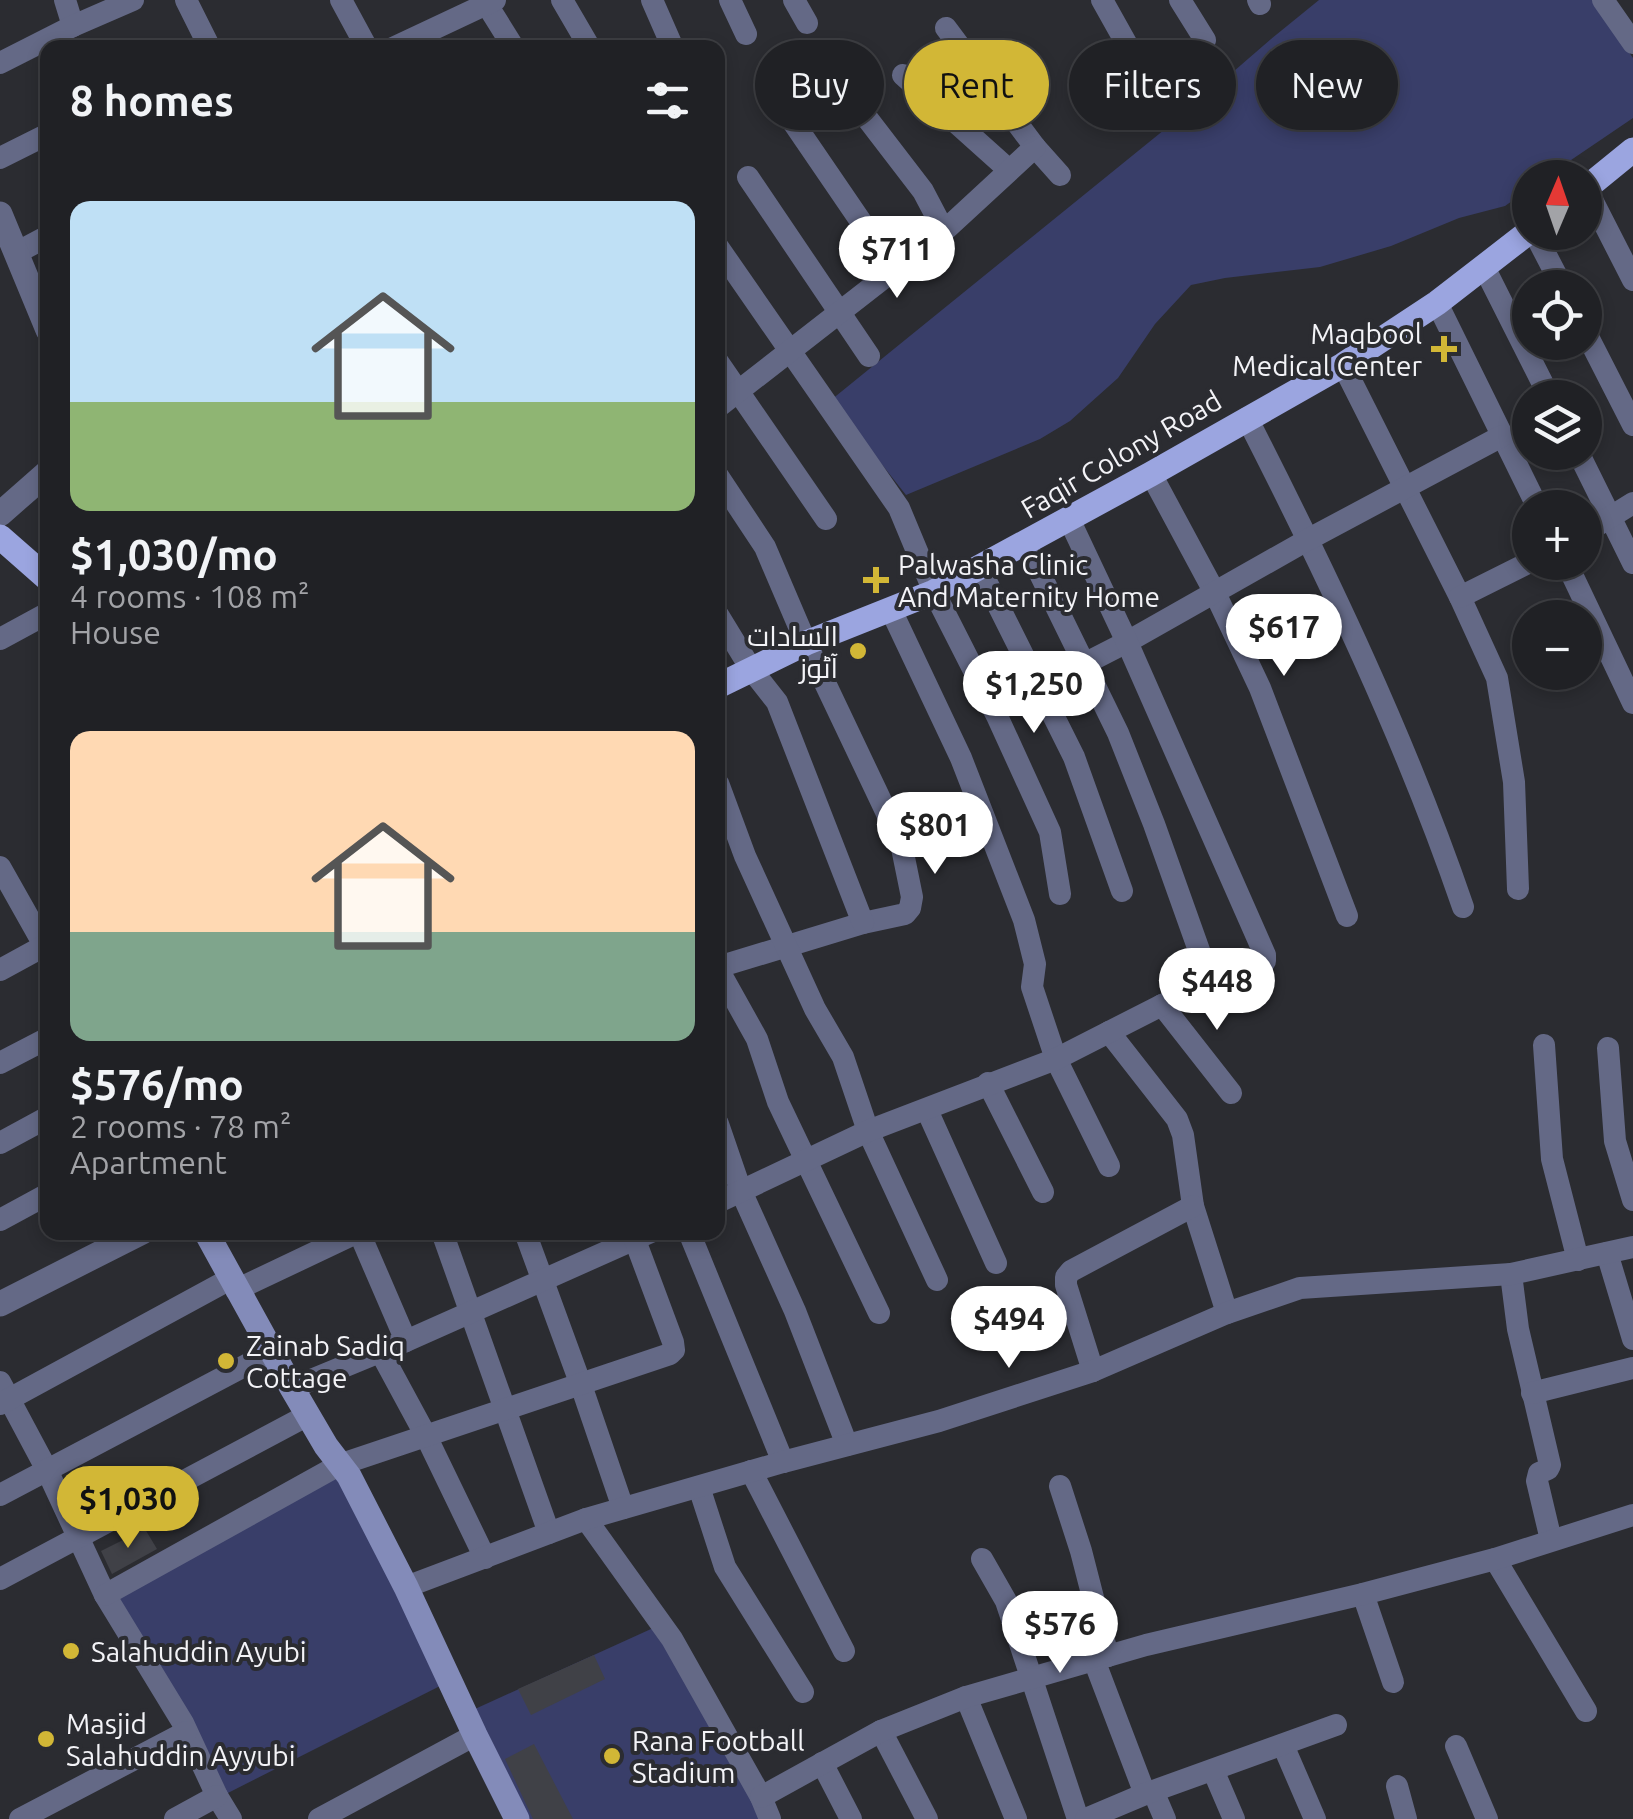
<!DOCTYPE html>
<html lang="en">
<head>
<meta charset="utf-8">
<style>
  body { margin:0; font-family:Ubuntu,Cairo,sans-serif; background:#28292d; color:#f1f3f6; height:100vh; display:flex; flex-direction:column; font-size:38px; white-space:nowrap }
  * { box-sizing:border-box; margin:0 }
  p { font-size:32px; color:#a2a3a7 }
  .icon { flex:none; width:55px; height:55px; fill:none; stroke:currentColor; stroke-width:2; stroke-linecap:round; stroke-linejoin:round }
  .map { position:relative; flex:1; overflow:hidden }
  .details { position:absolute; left:40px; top:40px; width:685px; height:1200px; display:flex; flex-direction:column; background:#202125; border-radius:20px; box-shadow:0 5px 15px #0003,0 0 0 2px #3d3e42 }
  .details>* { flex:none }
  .banner { position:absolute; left:755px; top:40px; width:728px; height:90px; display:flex; gap:20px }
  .needle { width:65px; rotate:2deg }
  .tools { position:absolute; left:1512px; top:160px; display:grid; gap:20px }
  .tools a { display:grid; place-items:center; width:90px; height:90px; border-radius:50%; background:#202125; box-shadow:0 5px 15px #0003,0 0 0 2px #3d3e42; font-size:50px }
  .price { position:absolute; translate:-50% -85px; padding:0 22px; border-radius:35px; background:#fff; color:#222; font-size:32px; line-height:65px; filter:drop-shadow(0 2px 5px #0008) }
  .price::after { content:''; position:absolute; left:50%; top:60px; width:30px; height:22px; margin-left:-15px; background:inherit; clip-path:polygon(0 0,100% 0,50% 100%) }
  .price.on { background:#d2b736; color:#111 }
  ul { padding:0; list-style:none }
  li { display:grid; align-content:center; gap:20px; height:530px; padding:0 30px }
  li span { display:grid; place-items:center; height:310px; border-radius:20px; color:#555 }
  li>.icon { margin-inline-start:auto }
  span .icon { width:180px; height:180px; fill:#fffc; stroke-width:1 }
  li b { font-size:42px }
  h2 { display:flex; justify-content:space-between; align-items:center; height:120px; padding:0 30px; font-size:42px }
  .chip { padding:0 35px; border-radius:45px; background:#202125; box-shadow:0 5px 15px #0003,0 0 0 2px #3d3e42; font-size:35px; line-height:90px }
  .chip.on { background:#d2b736; color:#111 }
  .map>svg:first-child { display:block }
  .green { fill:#393e69 }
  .building { fill:#404147 }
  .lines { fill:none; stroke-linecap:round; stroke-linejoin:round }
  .minor { stroke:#646986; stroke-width:22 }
  .tertiary { stroke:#646986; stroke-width:25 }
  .secondary { stroke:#838bb9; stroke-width:25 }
  .primary { stroke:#9ba5e0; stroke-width:25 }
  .poi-dot { fill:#d2b736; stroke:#2b2c31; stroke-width:4 }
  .labels { text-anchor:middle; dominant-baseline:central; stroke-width:8; stroke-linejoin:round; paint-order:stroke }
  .poi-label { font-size:28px; fill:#f3f3f7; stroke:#2b2c31; text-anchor:start }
  .street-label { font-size:28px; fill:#f3f3f7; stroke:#2b2c31 }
</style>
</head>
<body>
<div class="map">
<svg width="1633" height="1819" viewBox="0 0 1633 1819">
  <rect width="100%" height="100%" fill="#2b2c31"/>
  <g class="green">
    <polygon points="1319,0 1593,0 1633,58 1633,118 1546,177 1530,178 1530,188 1505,206 1459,218 1391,246 1320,267 1225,278 1191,285 1155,324 1118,378 1070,421 1040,439 906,495 831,400 1196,104 1271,39"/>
    <polygon points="340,1472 448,1682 222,1796 116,1599"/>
    <polygon points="662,1624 770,1819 519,1819 464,1714"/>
  </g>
  <g class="building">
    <polygon points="145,1529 157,1549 112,1574 101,1551"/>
    <polygon points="594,1655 605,1679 531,1715 518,1689"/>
    <polygon points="534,1744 573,1819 533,1819 505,1759"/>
  </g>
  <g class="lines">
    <g class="minor">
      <polyline points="65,0 73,26"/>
      <polyline points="186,0 210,48"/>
      <polyline points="341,0 367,48"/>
      <polyline points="484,0 514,48"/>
      <polyline points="562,0 590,48"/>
      <polyline points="652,0 673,48"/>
      <polyline points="730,0 746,34"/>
      <polyline points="794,0 807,23"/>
      <polyline points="1102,0 1149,84 1166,101"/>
      <polyline points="1180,0 1205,40"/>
      <polyline points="1258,0 1260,4"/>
      <polyline points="1603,0 1633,43"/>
      <polyline points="946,28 1035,147 1060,175"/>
      <polyline points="393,48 495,0"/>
      <polyline points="0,63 73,26 133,0"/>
      <polyline points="903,75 1009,170"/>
      <polyline points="769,87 894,270"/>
      <polyline points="847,92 923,191 944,231"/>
      <polyline points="0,158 48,134"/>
      <polyline points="748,177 869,356"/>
      <polyline points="1586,188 1633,280"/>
      <polyline points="1534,232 1563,288"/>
      <polyline points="718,247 899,508 934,592 997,716 1050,832 1060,894"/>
      <polyline points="16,253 48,236"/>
      <polyline points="1484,267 1550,398"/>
      <polyline points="1437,303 1538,508"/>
      <polyline points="1585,331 1633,425"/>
      <polyline points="718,362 826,519"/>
      <polyline points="1343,365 1460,597 1497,678 1514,782 1518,889"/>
      <polyline points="718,407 944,231 1035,147"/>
      <path d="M 1247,418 C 1328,577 1405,738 1463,907"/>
      <polyline points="1578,452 1633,563"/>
      <polyline points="1151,474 1215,593 1260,688 1347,916"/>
      <polyline points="718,476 765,547 806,643 901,843 912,897 910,908 905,914 863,923 718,967"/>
      <polyline points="1585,533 1633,503"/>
      <polyline points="1025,543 1118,733 1154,824 1211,984"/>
      <polyline points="1566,562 1633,703"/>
      <polyline points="979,567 1074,757 1122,891"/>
      <polyline points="1460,597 1530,562"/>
      <polyline points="891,610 961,758 1024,920 1035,964 1032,987 1056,1059 1109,1166"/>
      <polyline points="718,615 751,669 777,702 863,923"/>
      <polyline points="0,639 48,613"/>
      <polyline points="1039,687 1127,642 1309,539 1502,436"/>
      <polyline points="718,783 745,856 815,1009 843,1057 868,1131 937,1280"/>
      <polyline points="0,867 48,952"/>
      <polyline points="718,969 757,1039 778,1102 879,1313"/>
      <polyline points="0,970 44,946"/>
      <polyline points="1162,1005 1231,1093"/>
      <polyline points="1109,1032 1177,1119 1183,1135 1193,1206 1227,1313"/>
      <polyline points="1544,1045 1552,1159 1578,1260"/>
      <polyline points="1608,1048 1615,1141 1633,1200"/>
      <polyline points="0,1063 48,1038"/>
      <polyline points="988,1083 1043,1192"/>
      <polyline points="927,1110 996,1263"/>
      <polyline points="718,1124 741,1191 795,1311 847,1445"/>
      <polyline points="0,1143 48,1117"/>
      <polyline points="718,1202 868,1131 1056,1059 1162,1005 1211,984 1259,968 1265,961 1265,955 1127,642 1069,519"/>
      <polyline points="0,1220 48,1194"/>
      <polyline points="359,1232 406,1341"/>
      <polyline points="442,1232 549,1533"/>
      <polyline points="525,1232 581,1385 623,1508"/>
      <polyline points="689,1232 783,1462"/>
      <polyline points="1607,1253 1633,1339"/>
      <polyline points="1511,1274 1518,1329 1550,1465 1548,1469 1539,1473 1537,1481 1551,1540"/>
      <polyline points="236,1290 358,1232"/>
      <polyline points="380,1351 426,1436 485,1558"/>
      <polyline points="1093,1371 1066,1285 1066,1277 1071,1271 1193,1206"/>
      <polyline points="0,1382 47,1470 105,1595 183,1723 217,1796 231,1819"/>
      <polyline points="292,1388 406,1341 651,1232"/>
      <polyline points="1532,1393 1633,1368"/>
      <polyline points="0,1404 230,1279"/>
      <polyline points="751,1471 844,1651"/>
      <polyline points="1060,1486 1081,1551 1108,1656"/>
      <polyline points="699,1487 725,1567 803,1692"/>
      <polyline points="0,1495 271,1352"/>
      <polyline points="586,1519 672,1639 761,1797 770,1819"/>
      <polyline points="982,1559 1006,1601 1078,1819"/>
      <polyline points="1495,1559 1586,1711"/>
      <polyline points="0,1579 308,1415"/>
      <polyline points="406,1587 586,1519 783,1462 939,1421 1093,1371 1227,1313 1300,1288 1511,1274 1633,1247"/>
      <polyline points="1363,1594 1393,1682"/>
      <polyline points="105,1595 339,1465 670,1354 674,1350 673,1342 632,1232"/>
      <polyline points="1094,1660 1145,1794"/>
      <polyline points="966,1697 1016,1819"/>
      <polyline points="881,1731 927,1819"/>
      <polyline points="1283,1745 1315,1819"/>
      <polyline points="1456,1746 1487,1819"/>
      <polyline points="822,1763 851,1819"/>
      <polyline points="1213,1770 1234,1819"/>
      <polyline points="1397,1786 1406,1819"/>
      <polyline points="1153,1791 1165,1819"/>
      <polyline points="761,1797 881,1731 966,1697 1146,1645 1363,1594 1495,1559 1633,1515"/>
      <polyline points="20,1819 186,1732"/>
      <polyline points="175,1819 217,1796"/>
      <polyline points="319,1819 475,1735"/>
      <polyline points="1086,1819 1145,1794 1336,1725"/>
    </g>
    <g class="tertiary">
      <polyline points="0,214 48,330"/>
      <polyline points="0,514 48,472"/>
      <polyline points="0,1304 142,1232"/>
    </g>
    <polyline class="secondary" points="206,1232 292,1388 326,1446 349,1476 406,1587 475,1735 517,1819"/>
    <g class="primary">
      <polyline points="1585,189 1633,150"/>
      <polyline points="0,537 48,579"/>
      <polyline points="718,686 806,643 934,592 1151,474 1343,365 1437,303 1530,231"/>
    </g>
  </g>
  <g class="poi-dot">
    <path d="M1439 334h10v10h10v10h-10v10h-10v-10h-10v-10h10z"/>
    <path d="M871 565h10v10h10v10h-10v10h-10v-10h-10v-10h10z"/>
    <circle cx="858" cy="651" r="10"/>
    <circle cx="226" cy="1361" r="10"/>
    <circle cx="71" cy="1651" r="10"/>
    <circle cx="46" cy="1739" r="10"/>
    <circle cx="612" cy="1756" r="10"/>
  </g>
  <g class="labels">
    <g class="poi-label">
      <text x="1422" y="333" text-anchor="end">Maqbool<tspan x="1422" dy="32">Medical Center</tspan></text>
      <text x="898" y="564">Palwasha Clinic<tspan x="898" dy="32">And Maternity Home</tspan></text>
      <text x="838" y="635" text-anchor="end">السادات<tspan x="838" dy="32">آٹوز</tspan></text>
      <text x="246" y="1345">Zainab Sadiq<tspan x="246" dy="32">Cottage</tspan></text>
      <text x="91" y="1651">Salahuddin Ayubi</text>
      <text x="66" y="1723">Masjid<tspan x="66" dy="32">Salahuddin Ayyubi</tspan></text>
      <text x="632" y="1740">Rana Football<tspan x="632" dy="32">Stadium</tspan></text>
    </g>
    <g class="street-label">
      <text transform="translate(1121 454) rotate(-30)">Faqir Colony Road</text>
    </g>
  </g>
</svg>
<div class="tools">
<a><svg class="needle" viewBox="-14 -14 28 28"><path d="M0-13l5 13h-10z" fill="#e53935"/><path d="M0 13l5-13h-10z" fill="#a2a3a7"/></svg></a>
<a><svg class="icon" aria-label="locate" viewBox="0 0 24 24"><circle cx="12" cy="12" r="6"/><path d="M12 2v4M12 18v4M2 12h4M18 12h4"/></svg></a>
<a><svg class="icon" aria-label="layers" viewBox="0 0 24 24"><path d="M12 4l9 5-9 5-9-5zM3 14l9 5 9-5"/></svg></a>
<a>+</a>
<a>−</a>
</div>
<b class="price" style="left:897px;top:301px">$711</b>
<b class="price" style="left:1284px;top:679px">$617</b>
<b class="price" style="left:1034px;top:736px">$1,250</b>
<b class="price" style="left:935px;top:877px">$801</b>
<b class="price" style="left:1217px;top:1033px">$448</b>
<b class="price" style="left:1009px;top:1371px">$494</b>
<b class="price on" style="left:128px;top:1551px">$1,030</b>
<b class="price" style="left:1060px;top:1676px">$576</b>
<div class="banner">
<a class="chip">Buy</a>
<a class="chip on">Rent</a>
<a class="chip">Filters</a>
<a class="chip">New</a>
</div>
<section class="details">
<h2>8 homes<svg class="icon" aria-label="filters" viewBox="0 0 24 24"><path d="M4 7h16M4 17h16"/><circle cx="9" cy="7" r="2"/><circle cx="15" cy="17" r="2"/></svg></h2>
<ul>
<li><span style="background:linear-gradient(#bfe0f5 65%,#8fb573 0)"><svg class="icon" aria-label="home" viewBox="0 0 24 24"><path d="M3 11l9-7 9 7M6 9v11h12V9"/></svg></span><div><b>$1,030/mo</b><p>4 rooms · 108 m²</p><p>House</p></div></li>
<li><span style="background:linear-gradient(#ffd9b3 65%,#7fa58c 0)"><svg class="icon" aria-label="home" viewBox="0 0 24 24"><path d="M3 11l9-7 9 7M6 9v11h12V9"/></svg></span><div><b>$576/mo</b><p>2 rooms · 78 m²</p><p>Apartment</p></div></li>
</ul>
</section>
</div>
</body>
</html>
